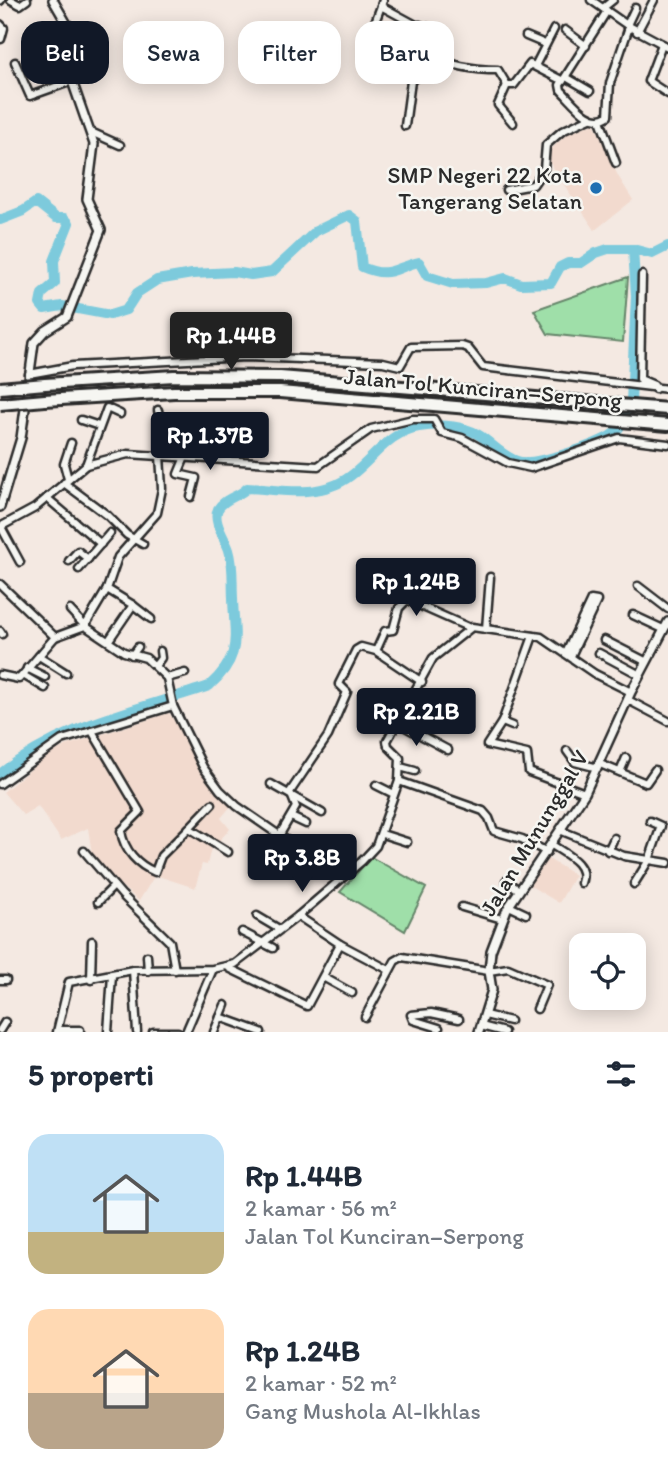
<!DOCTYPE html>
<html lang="id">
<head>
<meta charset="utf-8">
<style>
  body { margin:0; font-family:Itim,sans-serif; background:#f6f6f7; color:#1f2937; height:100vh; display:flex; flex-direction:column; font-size:26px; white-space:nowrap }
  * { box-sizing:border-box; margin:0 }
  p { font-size:23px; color:#747a83 }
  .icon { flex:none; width:38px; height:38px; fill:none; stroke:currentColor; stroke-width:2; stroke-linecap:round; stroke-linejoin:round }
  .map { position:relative; height:1032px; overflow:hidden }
  .details { display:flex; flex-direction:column; background:#fff; flex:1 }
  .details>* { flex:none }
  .banner { position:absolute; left:21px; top:21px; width:626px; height:63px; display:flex; gap:14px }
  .fabs { position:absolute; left:569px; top:933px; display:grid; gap:14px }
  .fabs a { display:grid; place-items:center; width:77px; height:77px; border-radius:14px; background:#fff; box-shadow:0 4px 18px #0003; font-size:35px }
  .price { position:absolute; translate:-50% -60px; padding:0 16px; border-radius:7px; background:#111827; color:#fff; font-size:23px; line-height:46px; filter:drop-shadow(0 2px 4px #0008) }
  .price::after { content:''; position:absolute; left:50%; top:42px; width:21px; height:16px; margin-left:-10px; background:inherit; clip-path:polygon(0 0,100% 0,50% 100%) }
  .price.active { background:#222; color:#fff }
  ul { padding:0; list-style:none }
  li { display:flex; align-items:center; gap:21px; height:175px; padding:0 28px }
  li span { display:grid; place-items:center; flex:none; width:196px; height:140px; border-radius:21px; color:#555 }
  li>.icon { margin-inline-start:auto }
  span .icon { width:84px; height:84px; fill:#fffc; stroke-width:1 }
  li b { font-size:30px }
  h2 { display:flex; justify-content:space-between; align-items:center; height:84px; padding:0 28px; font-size:30px }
  .chip { padding:0 24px; border-radius:21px; background:#fff; box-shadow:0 4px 18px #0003; font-size:24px; line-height:63px }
  .chip.active { background:#111827; color:#fff }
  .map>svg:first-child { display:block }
  .built { fill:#f2dace }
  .green { fill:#9fdfa9; stroke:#65856a; stroke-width:2 }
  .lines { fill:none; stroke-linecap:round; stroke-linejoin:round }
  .river { stroke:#7dcadc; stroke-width:10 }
  .minor-casing { stroke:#2b2b2b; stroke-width:11 }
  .tertiary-casing { stroke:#2b2b2b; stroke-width:12 }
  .motorway-casing { stroke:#2b2b2b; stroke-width:16 }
  .minor { stroke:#f6f6f2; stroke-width:6 }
  .tertiary { stroke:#f6f6f2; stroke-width:7 }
  .motorway { stroke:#f6f6f2; stroke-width:10 }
  .motorway-bridge-casing { stroke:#2b2b2b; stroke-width:16; stroke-linecap:butt }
  .motorway-bridge { stroke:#f6f6f2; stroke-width:10 }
  .poi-dot { fill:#1f6fb2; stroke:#f6f6f2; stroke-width:2.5 }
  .labels { text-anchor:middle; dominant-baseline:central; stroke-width:5; stroke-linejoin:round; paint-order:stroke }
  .poi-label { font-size:23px; fill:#2b2b2b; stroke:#f6f6f2; text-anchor:end }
  .street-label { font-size:23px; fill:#2b2b2b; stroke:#f6f6f2 }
</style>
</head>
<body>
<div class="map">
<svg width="668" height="1032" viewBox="0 0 668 1032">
  <rect width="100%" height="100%" fill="#f4e9e2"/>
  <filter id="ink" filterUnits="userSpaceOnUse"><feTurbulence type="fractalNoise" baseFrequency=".0143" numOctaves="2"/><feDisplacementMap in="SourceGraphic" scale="14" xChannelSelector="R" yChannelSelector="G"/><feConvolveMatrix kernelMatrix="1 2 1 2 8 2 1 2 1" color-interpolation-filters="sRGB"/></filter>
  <g filter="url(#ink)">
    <g class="built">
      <polygon points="594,123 618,176 633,200 595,230 552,167 547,153 567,134"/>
      <polygon points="169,713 231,806 221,818 230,829 216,844 212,844 207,865 202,864 195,888 155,875 139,901 110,876 92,854 88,828 61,840 38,806 23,815 3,792 47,756 65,746"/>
      <polygon points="545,857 575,875 559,903 529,885"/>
    </g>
    <g class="green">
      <polygon points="628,277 623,342 548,334 534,310"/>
      <polygon points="371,857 426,888 405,931 340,892"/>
    </g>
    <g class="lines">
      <g class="river">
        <path d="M 0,220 L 23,211 L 36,202 L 56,218 L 64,218 L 69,223 L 54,261 L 55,283 L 42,294 L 40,304 L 44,309 L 62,306 L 110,315 L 126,310 L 137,293 L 157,280 L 192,274 L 234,272 L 251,275 L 272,272 L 316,231 L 349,215 L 357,221 L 362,267 C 390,279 393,268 419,262 L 427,276 L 453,284 L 486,283 L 505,278 L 521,284 L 551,283 L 560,267 L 568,263 L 581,263 L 596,253 L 608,249 L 633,249"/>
        <path d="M 0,774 C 63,724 134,711 209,686 C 243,656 234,638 233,598 C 232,581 234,566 229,550 C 225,538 212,521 218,509 C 224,498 239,497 247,488 C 278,489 307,497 337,484 C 368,470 384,432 419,427 C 441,424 468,425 486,440 C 496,448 504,456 517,461 C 533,467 599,445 613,434 C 623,426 627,414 631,402 L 636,296 L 633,249 L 652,254 L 668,246"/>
      </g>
      <defs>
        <g id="minor">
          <polyline points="11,0 20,5 27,0"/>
          <path d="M 383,0 L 381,6 L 416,25 L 436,29 L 437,36 L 430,52 C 443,66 478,70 498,70 L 507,85"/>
          <polyline points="591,0 627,25 668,47"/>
          <polyline points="0,1 1,0"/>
          <polyline points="381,6 371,33 384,46"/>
          <polyline points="603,8 613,0"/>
          <path d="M 607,11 L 560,85 L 561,90 C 573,102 591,128 608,116 L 610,83 L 629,27"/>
          <polyline points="0,24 4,28 1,39"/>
          <polyline points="627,25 635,8"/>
          <polyline points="565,30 586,46"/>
          <polyline points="637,32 654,0"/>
          <polyline points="526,36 545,44"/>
          <polyline points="72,41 98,36"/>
          <polyline points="662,44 648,81 668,94"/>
          <polyline points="15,62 30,96 72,81"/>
          <polyline points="399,64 420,25"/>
          <polyline points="535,66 554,29"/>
          <polyline points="566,77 590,91"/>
          <polyline points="600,120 616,163"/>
          <polyline points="513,123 498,105 507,85 514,85 530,64 563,81"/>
          <polyline points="405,126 411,81 438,58"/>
          <polyline points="91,132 120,145"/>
          <polyline points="506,190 533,185 544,169 546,145 562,131 590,118"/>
          <polyline points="642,275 640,379 654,385 655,389"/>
          <polyline points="29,374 73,366 245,357 383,362 400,366 411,347 462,346 468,348 483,367 668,389"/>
          <polyline points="158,410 161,427 170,439 163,455"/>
          <polyline points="81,420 99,426"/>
          <polyline points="185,457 178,474 196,478 191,497"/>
          <polyline points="186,457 222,434"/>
          <polyline points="86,465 107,408 120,414"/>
          <polyline points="68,479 64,464 71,443"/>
          <polyline points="64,483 107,515 127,535 143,544"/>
          <polyline points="47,498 101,544"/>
          <polyline points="0,527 35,508 86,465 128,454 318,466 371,429 413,419 434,419 442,433 462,438 508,463 531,468 619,438 668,444"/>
          <polyline points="1,527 20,562"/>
          <polyline points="69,561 78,551 88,559"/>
          <polyline points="79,569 110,533"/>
          <polyline points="0,584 55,637 85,626 124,652 146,658 167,678 173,706 203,767 220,790 237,806 341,878"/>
          <polyline points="638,586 668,609"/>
          <polyline points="133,605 151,619"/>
          <polyline points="70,610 85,626 107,589"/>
          <polyline points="633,615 663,629"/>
          <polyline points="486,629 490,577"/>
          <polyline points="0,631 2,634"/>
          <polyline points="533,636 502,722 487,745 527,754 529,772 585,793"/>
          <polyline points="109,640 133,605 107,589 118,557 157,513 162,489 160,455"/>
          <polyline points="604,640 647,662"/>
          <polyline points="376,651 385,631 393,630 399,608 407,600 470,628"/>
          <polyline points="566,653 591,600 597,601 571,656"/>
          <polyline points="599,653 640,675"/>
          <polyline points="132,655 138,647"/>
          <polyline points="39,656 66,673"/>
          <polyline points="155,666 161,658 160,651"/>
          <polyline points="27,668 45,677"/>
          <polyline points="0,675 19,679 55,637"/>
          <polyline points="23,675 45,688"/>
          <polyline points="167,678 185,673"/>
          <polyline points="628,700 668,721"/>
          <polyline points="396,722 448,750"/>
          <polyline points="502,722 512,726"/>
          <path d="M 92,731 L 140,812 L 121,831 C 124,851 138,865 155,872 L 161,856 L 189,828 L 228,852"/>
          <polyline points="567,751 575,762 598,768"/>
          <polyline points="600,764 646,783 655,770"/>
          <polyline points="400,767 415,771"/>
          <polyline points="620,772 626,758"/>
          <polyline points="399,781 483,811 489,818 494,831 522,839 547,852"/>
          <polyline points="0,784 62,740 173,706"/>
          <polyline points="271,784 322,813"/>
          <polyline points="376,785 394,794"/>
          <polyline points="291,817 306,824"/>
          <polyline points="189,828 212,804"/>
          <polyline points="562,831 624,856 668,863"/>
          <polyline points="382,834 407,842"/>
          <polyline points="279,836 296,807 290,792 328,736 347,692 339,684 356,650 361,647 376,651 422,682"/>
          <path d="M 552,845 C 565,854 589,864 581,883"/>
          <polyline points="84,851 122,895 170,942 175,970"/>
          <polyline points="608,851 614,838"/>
          <polyline points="506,881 519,890"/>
          <polyline points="634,884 649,860 661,826 650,821"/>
          <polyline points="98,902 114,886"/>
          <polyline points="509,906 526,914"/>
          <polyline points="462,907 502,919"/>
          <polyline points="257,916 279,929"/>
          <polyline points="298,916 340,944 389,970"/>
          <polyline points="242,932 273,948"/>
          <polyline points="147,956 148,971"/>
          <polyline points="229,968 307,1006 340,944"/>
          <polyline points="133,970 137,1032"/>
          <polyline points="323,977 352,993"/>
          <polyline points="0,980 6,980"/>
          <polyline points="91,980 92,941"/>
          <polyline points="485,1015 510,1021"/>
          <polyline points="220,1017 261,1032"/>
          <polyline points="365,1017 395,961 402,957 489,971 508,968 547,985 537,1009"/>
          <polyline points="481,1026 504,1032"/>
          <polyline points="439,1028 413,1020 411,1015 431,1013 459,1019"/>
          <polyline points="0,1030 5,1022"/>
          <polyline points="58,1030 80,1030"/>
          <polyline points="57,1032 69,982 133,970 213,969 235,964 298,916 362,861 376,846 399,781 400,758 388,746 387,741 433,658 472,627 541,637 595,674 631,692"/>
          <polyline points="108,1032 112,975"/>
          <polyline points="153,1032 178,1032"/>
          <polyline points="186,1032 213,969"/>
          <polyline points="214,1032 225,1005"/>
        </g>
        <g id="tertiary">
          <polyline points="0,507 21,438 34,343 45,331 67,317 101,230 87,199 94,144 72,81 71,31 53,0"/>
          <polyline points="479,1032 492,990 489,971 491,951 507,909 585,793 631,692 668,622"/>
        </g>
        <g id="motorway">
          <polyline points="45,384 174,376 280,377 668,409"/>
          <polyline points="45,400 174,392 280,392 668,425"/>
        </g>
      </defs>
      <use href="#minor" class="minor-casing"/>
      <use href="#tertiary" class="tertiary-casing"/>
      <use href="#motorway" class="motorway-casing"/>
      <use href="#minor" class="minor"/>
      <use href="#tertiary" class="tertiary"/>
      <use href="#motorway" class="motorway"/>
      <defs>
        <g id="motorway-bridge">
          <polyline points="0,388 45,384"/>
          <polyline points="0,404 45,400"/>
        </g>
      </defs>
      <use href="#motorway-bridge" class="motorway-bridge-casing"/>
      <use href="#motorway-bridge" class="motorway-bridge"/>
    </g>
  </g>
  <circle class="poi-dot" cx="596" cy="188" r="7"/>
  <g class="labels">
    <g class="poi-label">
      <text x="582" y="175">SMP Negeri 22 Kota<tspan x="582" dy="26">Tangerang Selatan</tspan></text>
    </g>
    <g class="street-label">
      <text transform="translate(483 388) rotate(5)">Jalan Tol Kunciran–Serpong</text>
      <text transform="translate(534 833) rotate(-59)">Jalan Mununggal V</text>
    </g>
  </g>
</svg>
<div class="fabs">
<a><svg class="icon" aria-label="locate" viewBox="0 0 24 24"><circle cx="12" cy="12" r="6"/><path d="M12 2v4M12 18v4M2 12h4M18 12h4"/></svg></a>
</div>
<b class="price active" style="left:231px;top:372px">Rp 1.44B</b>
<b class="price" style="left:210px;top:472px">Rp 1.37B</b>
<b class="price" style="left:416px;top:618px">Rp 1.24B</b>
<b class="price" style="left:416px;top:748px">Rp 2.21B</b>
<b class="price" style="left:302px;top:894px">Rp 3.8B</b>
<div class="banner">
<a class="chip active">Beli</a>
<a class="chip">Sewa</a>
<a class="chip">Filter</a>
<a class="chip">Baru</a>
</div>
</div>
<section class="details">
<h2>5 properti<svg class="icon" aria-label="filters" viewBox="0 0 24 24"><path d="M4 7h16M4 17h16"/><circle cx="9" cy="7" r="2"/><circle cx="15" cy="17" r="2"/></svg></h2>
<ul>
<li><span style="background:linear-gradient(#bfe0f5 70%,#c2b280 0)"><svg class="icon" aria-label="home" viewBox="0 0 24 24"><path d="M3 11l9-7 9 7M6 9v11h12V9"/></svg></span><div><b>Rp 1.44B</b><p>2 kamar · 56 m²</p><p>Jalan Tol Kunciran–Serpong</p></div></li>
<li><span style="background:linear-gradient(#ffd9b3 60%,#b9a48a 0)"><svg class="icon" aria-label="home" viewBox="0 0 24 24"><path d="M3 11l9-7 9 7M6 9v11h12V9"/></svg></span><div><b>Rp 1.24B</b><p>2 kamar · 52 m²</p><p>Gang Mushola Al-Ikhlas</p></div></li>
</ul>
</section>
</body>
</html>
